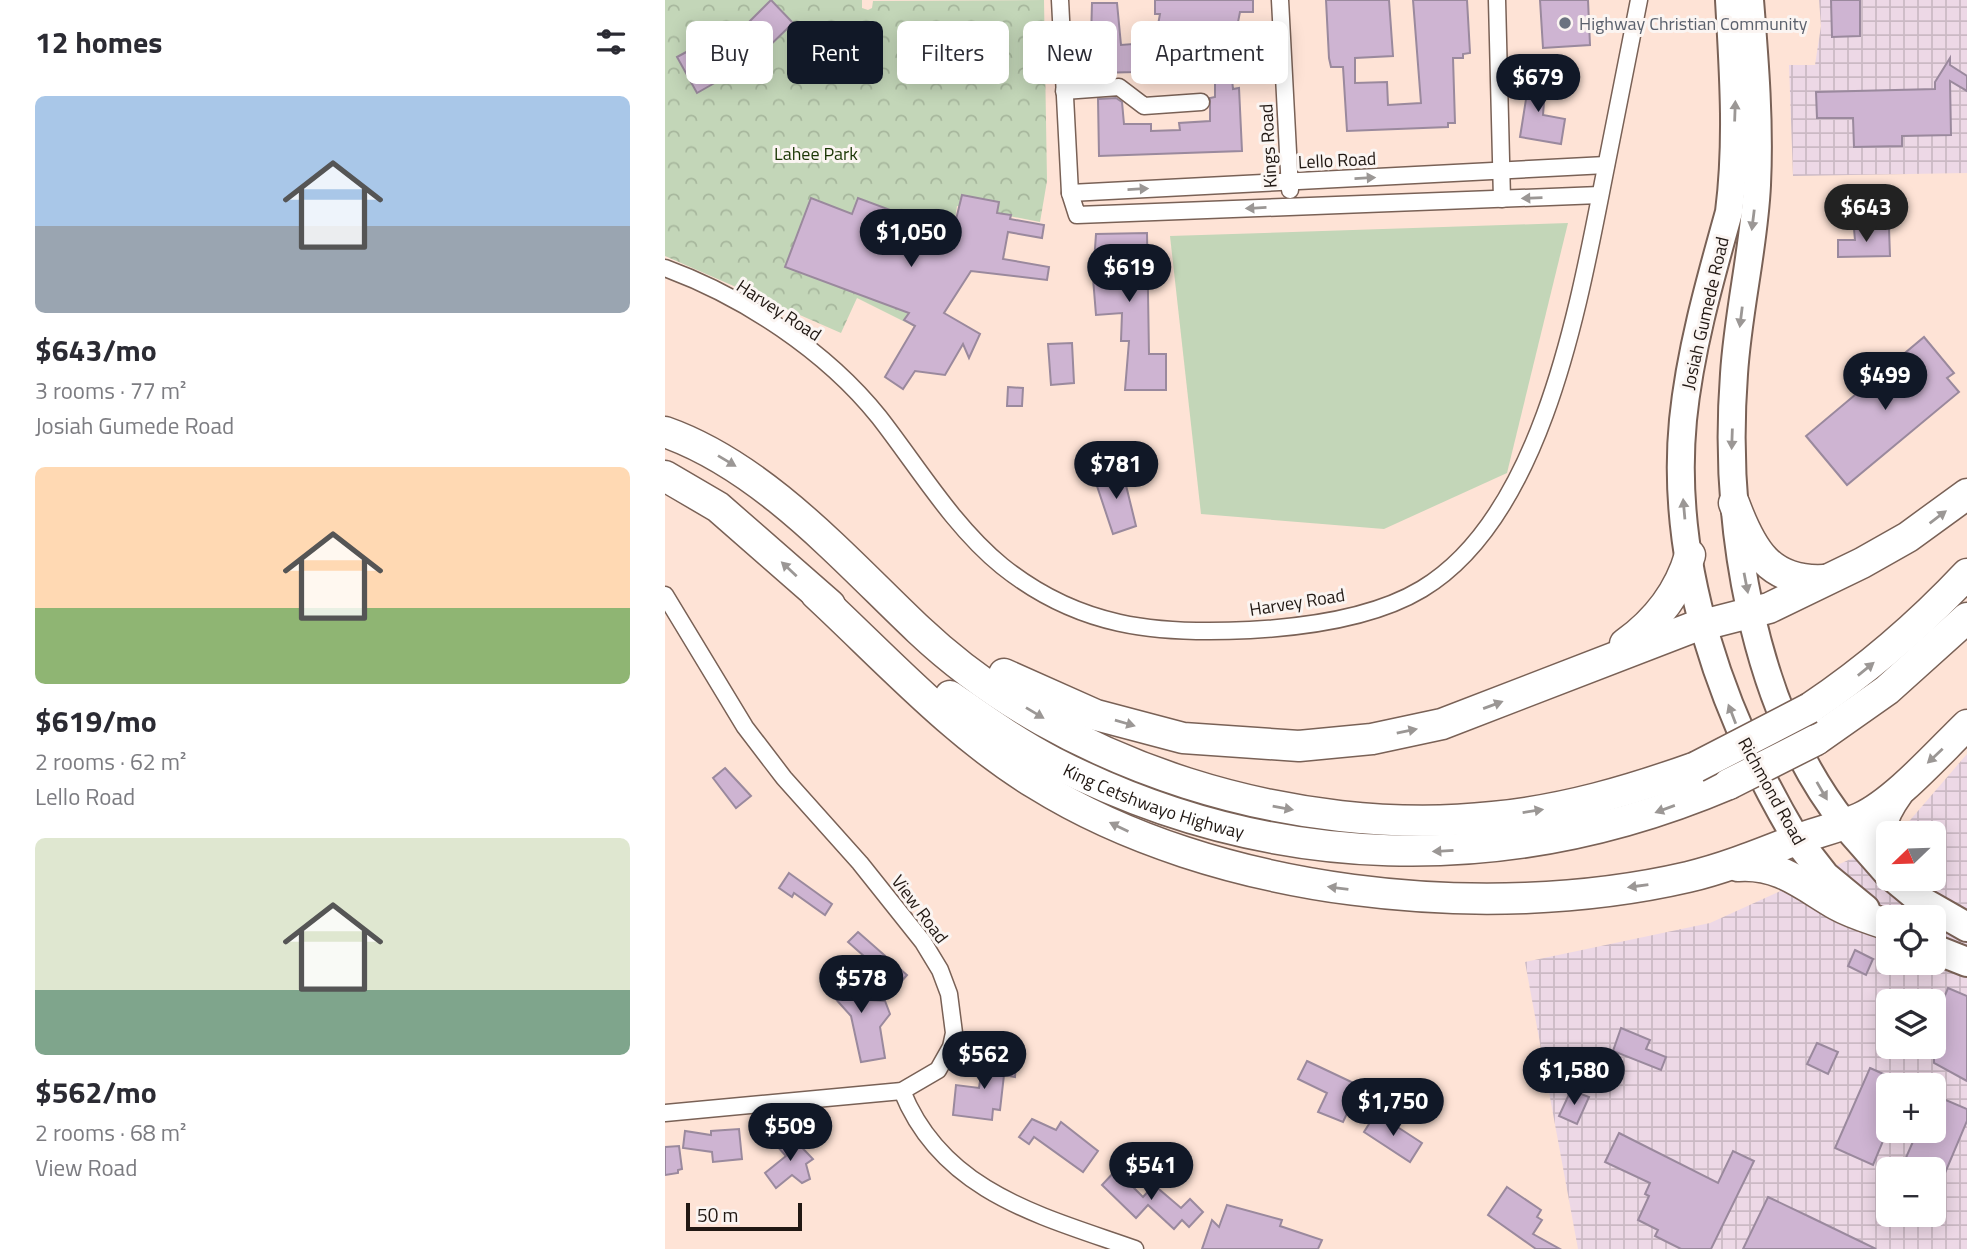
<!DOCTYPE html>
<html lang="en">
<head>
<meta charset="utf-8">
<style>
  body { margin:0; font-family:"Titillium Web",sans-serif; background:#f7f7f7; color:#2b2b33; height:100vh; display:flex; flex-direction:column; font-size:26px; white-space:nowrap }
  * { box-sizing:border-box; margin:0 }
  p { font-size:23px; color:#7c7c81 }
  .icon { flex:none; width:38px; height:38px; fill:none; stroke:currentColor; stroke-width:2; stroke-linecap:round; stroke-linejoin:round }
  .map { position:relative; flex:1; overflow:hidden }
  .details { display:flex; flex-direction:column; background:#fff; width:665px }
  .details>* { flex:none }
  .banner { position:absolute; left:21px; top:21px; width:665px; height:63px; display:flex; gap:14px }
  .needle { width:46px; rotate:247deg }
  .buttons { position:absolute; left:1211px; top:821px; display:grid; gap:14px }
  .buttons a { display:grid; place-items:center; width:70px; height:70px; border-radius:10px; background:#fff; box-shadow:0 4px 18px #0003; font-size:35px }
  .scale { position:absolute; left:21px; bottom:18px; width:116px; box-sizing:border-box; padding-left:7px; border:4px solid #211813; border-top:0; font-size:19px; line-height:24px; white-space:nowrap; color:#211813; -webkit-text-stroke:5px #fbf5f2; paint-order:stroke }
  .price { position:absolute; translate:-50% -60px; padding:0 16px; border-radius:24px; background:#111827; color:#fff; font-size:23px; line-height:46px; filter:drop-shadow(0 2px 4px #0008) }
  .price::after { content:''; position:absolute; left:50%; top:42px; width:21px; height:16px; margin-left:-10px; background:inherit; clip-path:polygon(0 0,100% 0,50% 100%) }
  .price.selected { background:#222; color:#fff }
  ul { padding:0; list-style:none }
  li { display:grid; align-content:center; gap:14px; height:371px; padding:0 35px }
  li span { display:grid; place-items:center; height:217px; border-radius:10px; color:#555 }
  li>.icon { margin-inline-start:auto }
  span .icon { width:126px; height:126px; fill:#fffc; stroke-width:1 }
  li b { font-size:30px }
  h2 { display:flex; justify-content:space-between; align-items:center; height:84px; padding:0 35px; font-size:30px }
  .pill { padding:0 24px; border-radius:10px; background:#fff; box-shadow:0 4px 18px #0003; font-size:24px; line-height:63px }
  .pill.selected { background:#111827; color:#fff }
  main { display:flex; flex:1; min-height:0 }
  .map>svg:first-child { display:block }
  .industrial { fill:url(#industrial-grid); fill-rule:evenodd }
  .green { fill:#c3d6b8 }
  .forest { fill:url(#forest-crowns) }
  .building { fill:#ceb4d2; stroke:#9a899d; stroke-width:2 }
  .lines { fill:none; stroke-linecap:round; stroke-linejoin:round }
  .minor-casing { stroke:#796156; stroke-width:19 }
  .primary-casing { stroke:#796156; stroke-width:30 }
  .trunk-casing { stroke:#796156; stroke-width:32 }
  .motorway-casing { stroke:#796156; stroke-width:33 }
  .minor { stroke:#fff; stroke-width:16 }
  .primary { stroke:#fff; stroke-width:26 }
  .trunk { stroke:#fff; stroke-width:28 }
  .motorway { stroke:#fff; stroke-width:30 }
  .motorway-bridge-casing { stroke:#796156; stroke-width:33; stroke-linecap:butt }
  .motorway-bridge { stroke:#fff; stroke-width:30 }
  .oneway { fill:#9b9795 }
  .worship-dot { fill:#6b7280; stroke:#fbf5f2; stroke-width:2.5 }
  .labels { text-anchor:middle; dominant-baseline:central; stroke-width:6; stroke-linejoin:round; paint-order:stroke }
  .worship-label { font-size:18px; fill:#5b616d; stroke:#fbf5f2; text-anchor:start }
  .street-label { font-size:18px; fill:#211813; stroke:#fbf5f2 }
  .park-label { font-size:18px; fill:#193503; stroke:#fbf5f2 }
</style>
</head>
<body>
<main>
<section class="details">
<h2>12 homes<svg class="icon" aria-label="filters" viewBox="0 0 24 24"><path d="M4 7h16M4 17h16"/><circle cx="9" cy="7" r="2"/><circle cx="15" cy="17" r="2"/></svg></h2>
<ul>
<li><span style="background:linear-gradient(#a9c7e8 60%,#9aa5b1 0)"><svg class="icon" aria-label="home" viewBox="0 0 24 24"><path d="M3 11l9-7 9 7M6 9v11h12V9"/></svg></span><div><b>$643/mo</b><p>3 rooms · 77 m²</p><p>Josiah Gumede Road</p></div></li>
<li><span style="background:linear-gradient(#ffd9b3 65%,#8fb573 0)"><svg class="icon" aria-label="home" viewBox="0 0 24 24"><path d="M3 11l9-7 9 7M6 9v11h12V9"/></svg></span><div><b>$619/mo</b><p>2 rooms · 62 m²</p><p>Lello Road</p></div></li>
<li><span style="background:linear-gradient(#dfe7d0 70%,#7fa58c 0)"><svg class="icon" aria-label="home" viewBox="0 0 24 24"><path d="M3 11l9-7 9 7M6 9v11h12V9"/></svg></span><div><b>$562/mo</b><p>2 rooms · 68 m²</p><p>View Road</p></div></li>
</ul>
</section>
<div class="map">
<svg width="1302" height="1249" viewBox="0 0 1302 1249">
  <defs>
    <pattern id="industrial-grid" width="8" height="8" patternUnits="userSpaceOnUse" patternTransform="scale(1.75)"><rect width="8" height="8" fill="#edd8e6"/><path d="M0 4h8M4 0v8" fill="none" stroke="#cbb9c4"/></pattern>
    <pattern id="forest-crowns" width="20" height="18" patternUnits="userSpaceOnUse" patternTransform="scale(1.75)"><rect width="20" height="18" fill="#c3d6b8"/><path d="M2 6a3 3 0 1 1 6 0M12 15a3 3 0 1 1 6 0" fill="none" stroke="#a7b79d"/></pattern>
  </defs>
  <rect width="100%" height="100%" fill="#fee3d6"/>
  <g class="industrial">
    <polygon points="1154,0 1302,0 1302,173 1128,176 1124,65 1150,65 1156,26"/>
    <path d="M 1302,754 L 1302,1249 L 913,1249 L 860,962 L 1045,923 L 1223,842 L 1223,878 L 1269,878 L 1269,833 L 1234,833 ZM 1223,917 L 1269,917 L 1269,962 L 1223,962 ZM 1223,1001 L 1269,1001 L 1269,1046 L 1223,1046 ZM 1223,1085 L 1269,1085 L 1269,1130 L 1223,1130 ZM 1223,1169 L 1269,1169 L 1269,1214 L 1223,1214 Z"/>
  </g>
  <polygon class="green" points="903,223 842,473 719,529 536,514 505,236"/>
  <polygon class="forest" points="0,0 197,0 197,8 203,10 207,8 208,1 379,0 382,181 375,222 292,206 283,268 248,326 192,298 176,333 0,256"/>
  <g class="building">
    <polygon points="106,0 128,23 90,60 32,93 12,57 25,50 29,59 71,35"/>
    <polygon points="490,0 588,0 588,12 575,12 567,52 529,45 529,48 490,41 495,14 490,14"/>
    <polygon points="661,0 724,0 728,56 690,58 690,83 722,82 723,105 756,103 748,0 802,0 805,53 798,54 798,58 788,58 790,123 783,123 783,127 682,131 678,67 666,67 664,58"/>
    <polygon points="875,0 923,0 925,45 878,48"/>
    <polygon points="1166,0 1195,0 1195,36 1167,37"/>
    <polygon points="427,3 452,3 456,45 468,44 469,72 433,73 433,57 429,58 426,40"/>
    <polygon points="1285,58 1285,65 1302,76 1302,91 1285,81 1286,135 1237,136 1237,146 1189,147 1188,118 1152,118 1151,92 1270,89 1270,82"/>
    <polygon points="854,75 876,78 875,93 879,102 878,115 900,119 896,144 855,137 862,93 852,92"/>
    <polygon points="567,79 568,89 574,88 577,151 434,156 433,99 451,98 457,102 459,124 486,124 486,131 515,130 514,123 545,121 545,98 550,97 550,80"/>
    <polygon points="297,195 334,202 332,213 346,215 345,219 379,225 377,238 343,232 338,259 384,267 382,280 306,271 279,313 315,334 304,358 298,344 280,375 250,371 238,389 220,377 250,326 239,320 244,313 120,267 146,198 187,214 193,198 255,221 253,228 286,240"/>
    <polygon points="1224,228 1225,256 1173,257 1173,240 1190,240 1189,229"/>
    <polygon points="482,233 484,354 501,354 501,390 460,390 464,341 456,341 457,313 431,315 428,278 431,234"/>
    <polygon points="1259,337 1289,373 1282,378 1294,392 1182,485 1141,436"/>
    <polygon points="407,343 409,383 386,385 383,344"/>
    <polygon points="343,387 358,388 357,406 342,406"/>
    <polygon points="457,469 471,526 448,534 429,477"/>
    <polygon points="60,768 86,796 71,808 48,778"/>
    <polygon points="124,873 167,904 160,915 129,893 127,897 114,888"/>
    <polygon points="193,932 242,975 229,990 215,977 218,973 183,942"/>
    <polygon points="1190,950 1208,959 1201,975 1183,966"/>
    <polygon points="165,969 186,982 189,980 204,1000 220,1001 225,1014 215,1027 220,1058 196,1062 186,1016 159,986"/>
    <polygon points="1283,988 1302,996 1302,1081 1269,1063 1269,1022"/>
    <polygon points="956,1028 985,1040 981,1049 1001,1057 996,1070 948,1051"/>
    <polygon points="1152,1043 1173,1052 1163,1074 1142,1064"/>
    <polygon points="335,1059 351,1061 350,1077 339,1075 335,1110 328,1109 327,1120 288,1115 291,1085 314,1088 318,1062 334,1062"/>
    <polygon points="642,1061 695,1086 678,1122 653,1112 662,1093 633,1079"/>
    <polygon points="1205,1068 1223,1076 1223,1129 1208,1165 1170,1148"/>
    <polygon points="906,1090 924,1097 912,1124 894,1116"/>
    <polygon points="1269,1095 1302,1109 1302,1121 1269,1199 1269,1169 1236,1169 1253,1130 1269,1130"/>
    <polygon points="711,1113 757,1143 745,1162 699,1132"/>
    <polygon points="367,1119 391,1130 396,1122 433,1151 418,1172 369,1137 364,1144 354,1137"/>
    <polygon points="74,1129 77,1159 48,1162 47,1152 18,1148 20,1131 46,1135 46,1131"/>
    <polygon points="954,1133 1053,1183 1068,1151 1089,1161 1046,1249 1016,1249 990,1236 993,1230 973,1220 984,1196 980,1194 985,1183 940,1162"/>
    <polygon points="125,1135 148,1159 141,1164 145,1179 137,1183 127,1175 111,1188 100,1173 121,1156 111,1145"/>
    <polygon points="14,1146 17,1169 13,1170 13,1173 0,1175 0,1147"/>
    <polygon points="451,1170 478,1197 489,1185 516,1208 525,1199 538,1212 524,1227 517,1220 509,1229 483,1205 471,1218 437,1185"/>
    <polygon points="842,1187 876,1210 872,1217 877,1220 868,1234 895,1249 871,1249 823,1215"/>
    <polygon points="1103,1197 1145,1217 1211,1249 1078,1249"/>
    <polygon points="562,1205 617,1220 615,1226 657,1240 653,1249 537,1249 547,1220 554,1227"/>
  </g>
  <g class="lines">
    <defs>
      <g id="minor">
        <polyline points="395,0 405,193 412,215 935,195"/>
        <polyline points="615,0 625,190"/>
        <polyline points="832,0 837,199"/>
        <polyline points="399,91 454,87 479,106 536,102"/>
        <polyline points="405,193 941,165"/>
        <path d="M 0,268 C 79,297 161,351 214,417 C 253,467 288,526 337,566 C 413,627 490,635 585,630 C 640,627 709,618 757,589 C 880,515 915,297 941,167 C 952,111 963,56 974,0"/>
        <polyline points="0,595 80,727 119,778 195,863 258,942 275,970 284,994 289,1033 286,1047 273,1070 237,1091 0,1113"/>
        <path d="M 237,1091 C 278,1193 377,1216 470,1249"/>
      </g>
      <g id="primary">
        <path d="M 1064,0 C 1068,71 1073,141 1064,212 C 1045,280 1025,350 1018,420 C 1004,567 1058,716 1132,840"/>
        <path d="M 1085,0 C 1090,62 1095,123 1092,185 C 1089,248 1073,311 1069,374 C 1058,521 1086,705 1179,823"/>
      </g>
      <g id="trunk">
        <polyline points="1179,823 1223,873"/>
        <polyline points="1132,840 1160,876 1200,909"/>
        <polyline points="1229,878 1258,902 1302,927"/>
        <polyline points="1269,949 1302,962"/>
      </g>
      <g id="motorway">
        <path d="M 0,432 C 99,467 179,559 254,630 C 400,768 631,838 828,817 C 899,810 964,791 1031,767"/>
        <polyline points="0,476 53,507 165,605"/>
        <path d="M 1069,503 C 1086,549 1104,583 1159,580"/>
        <path d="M 151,594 C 221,659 289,734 371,784 C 549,895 820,924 1023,877 C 1061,868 1097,853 1133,839 C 1153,832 1175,827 1195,818 C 1230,802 1273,753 1302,725"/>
        <path d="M 960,644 C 992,621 1014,593 1025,555"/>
        <polyline points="339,674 431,715 518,738 634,746 707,739 777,724 1026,628 1104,608 1197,563 1243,537 1302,494"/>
        <path id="s1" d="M 285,696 C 318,719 351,743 388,762 C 604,873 841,879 1064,784"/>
        <path d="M 1145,708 C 1203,669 1254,625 1302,574"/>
        <polyline points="1151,740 1222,690 1302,618"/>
        <path d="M 1073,866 C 1115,863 1139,886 1172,905 C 1188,914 1207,919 1223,925"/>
        <path d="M 1223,866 C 1209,838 1215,818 1233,793"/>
      </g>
    </defs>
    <use href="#minor" class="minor-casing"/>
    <use href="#primary" class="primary-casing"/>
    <use href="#trunk" class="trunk-casing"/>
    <use href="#motorway" class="motorway-casing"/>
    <use href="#minor" class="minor"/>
    <use href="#primary" class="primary"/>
    <use href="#trunk" class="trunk"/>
    <use href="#motorway" class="motorway"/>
    <defs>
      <g id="motorway-bridge">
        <polyline points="1031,767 1145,708"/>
        <polyline points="1064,784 1151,740"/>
      </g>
    </defs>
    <use href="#motorway-bridge" class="motorway-bridge-casing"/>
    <use href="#motorway-bridge" class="motorway-bridge"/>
  </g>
  <defs><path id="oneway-solid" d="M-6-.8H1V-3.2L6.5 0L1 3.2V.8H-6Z" transform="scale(1.75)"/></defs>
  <g class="oneway">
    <use href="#oneway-solid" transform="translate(1070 111) rotate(-88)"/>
    <use href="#oneway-solid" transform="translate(700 178) rotate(-3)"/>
    <use href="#oneway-solid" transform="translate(473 189) rotate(-3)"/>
    <use href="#oneway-solid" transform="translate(867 198) rotate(178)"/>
    <use href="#oneway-solid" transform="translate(591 208) rotate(177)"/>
    <use href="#oneway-solid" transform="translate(1088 220) rotate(97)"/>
    <use href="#oneway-solid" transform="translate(1076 317) rotate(97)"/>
    <use href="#oneway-solid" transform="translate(1067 439) rotate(92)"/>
    <use href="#oneway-solid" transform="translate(62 461) rotate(31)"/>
    <use href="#oneway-solid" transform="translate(1019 509) rotate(-95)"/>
    <use href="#oneway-solid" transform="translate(1273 517) rotate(-37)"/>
    <use href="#oneway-solid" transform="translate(124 569) rotate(-137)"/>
    <use href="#oneway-solid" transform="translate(1081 583) rotate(79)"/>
    <use href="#oneway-solid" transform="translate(1201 669) rotate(-39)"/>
    <use href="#oneway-solid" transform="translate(828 705) rotate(-20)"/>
    <use href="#oneway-solid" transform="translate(370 713) rotate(31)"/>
    <use href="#oneway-solid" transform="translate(1067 714) rotate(-111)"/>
    <use href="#oneway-solid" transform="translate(460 723) rotate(16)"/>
    <use href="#oneway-solid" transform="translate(742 731) rotate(-12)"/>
    <use href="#oneway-solid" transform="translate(1270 756) rotate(137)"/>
    <use href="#oneway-solid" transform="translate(1157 791) rotate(60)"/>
    <use href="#oneway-solid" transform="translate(618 808) rotate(10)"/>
    <use href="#oneway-solid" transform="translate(1000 809) rotate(160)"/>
    <use href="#oneway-solid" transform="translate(868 811) rotate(-9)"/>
    <use href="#oneway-solid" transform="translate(454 827) rotate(-154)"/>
    <use href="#oneway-solid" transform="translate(778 851) rotate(177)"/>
    <use href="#oneway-solid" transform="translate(973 886) rotate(172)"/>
    <use href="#oneway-solid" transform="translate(673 888) rotate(-173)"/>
  </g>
  <circle class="worship-dot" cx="900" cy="23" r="7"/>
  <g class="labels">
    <g class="worship-label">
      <text x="914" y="23">Highway Christian Community</text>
    </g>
    <g class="street-label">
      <text transform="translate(603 146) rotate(-93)">Kings Road</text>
      <text transform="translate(672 160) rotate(-3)">Lello Road</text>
      <text transform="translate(114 310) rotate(33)">Harvey Road</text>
      <text transform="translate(1040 313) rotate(-77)">Josiah Gumede Road</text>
      <text transform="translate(632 602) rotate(-9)">Harvey Road</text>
      <text transform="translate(1107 791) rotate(61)">Richmond Road</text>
      <text stroke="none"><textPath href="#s1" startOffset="231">King Cetshwayo Highway</textPath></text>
      <text transform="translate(255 909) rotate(53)">View Road</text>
    </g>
    <g class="park-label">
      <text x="151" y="153">Lahee Park</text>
    </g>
  </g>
</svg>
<div class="buttons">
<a><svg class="needle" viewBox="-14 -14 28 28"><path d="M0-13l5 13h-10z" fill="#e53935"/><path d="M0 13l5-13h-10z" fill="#7c7c81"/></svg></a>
<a><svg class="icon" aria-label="locate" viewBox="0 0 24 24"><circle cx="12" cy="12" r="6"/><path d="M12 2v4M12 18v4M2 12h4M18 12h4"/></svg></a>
<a><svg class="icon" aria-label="layers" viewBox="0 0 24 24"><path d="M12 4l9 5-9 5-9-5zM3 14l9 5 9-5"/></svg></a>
<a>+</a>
<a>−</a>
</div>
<div class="scale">50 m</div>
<b class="price" style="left:873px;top:114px">$679</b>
<b class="price selected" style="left:1201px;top:244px">$643</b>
<b class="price" style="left:246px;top:269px">$1,050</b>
<b class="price" style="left:464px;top:304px">$619</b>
<b class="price" style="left:1220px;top:412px">$499</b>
<b class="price" style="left:451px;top:501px">$781</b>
<b class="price" style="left:196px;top:1015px">$578</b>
<b class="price" style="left:319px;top:1091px">$562</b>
<b class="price" style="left:909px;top:1107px">$1,580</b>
<b class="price" style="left:728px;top:1138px">$1,750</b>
<b class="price" style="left:125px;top:1163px">$509</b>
<b class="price" style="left:486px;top:1202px">$541</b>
<div class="banner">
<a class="pill">Buy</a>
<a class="pill selected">Rent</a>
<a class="pill">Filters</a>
<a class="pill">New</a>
<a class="pill">Apartment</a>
</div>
</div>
</main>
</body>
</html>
